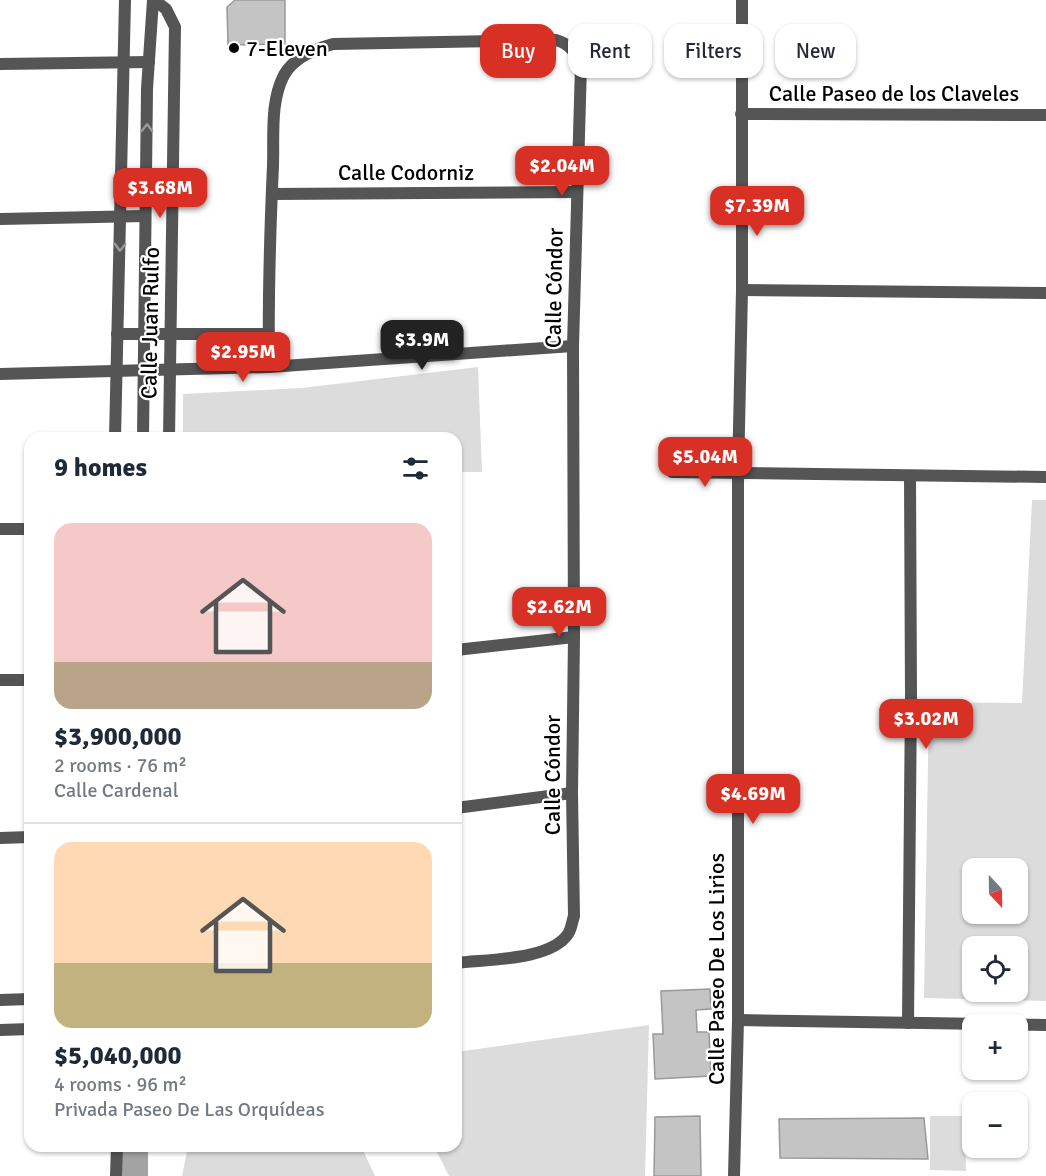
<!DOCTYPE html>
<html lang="en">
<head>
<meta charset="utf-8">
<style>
  body { margin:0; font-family:Signika,sans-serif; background:#f2f2f3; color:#1f2937; height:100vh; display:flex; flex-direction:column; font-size:22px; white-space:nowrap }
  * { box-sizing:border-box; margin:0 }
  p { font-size:20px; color:#747a83 }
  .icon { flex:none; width:33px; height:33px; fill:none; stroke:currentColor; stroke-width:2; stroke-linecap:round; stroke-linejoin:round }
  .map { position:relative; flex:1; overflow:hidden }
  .drawer { position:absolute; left:24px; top:432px; width:438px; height:720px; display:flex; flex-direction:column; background:#fff; border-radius:18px; box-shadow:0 2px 4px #0004 }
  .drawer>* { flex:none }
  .top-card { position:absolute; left:480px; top:24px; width:476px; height:54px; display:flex; gap:12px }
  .needle { width:39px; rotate:158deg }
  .buttons { position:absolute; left:962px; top:858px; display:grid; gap:12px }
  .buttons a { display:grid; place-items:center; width:66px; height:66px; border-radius:12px; background:#fff; box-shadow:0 2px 4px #0004; font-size:30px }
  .price { position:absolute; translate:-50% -51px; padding:0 14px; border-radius:12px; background:#d93025; color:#fff; font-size:20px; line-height:39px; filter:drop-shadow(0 2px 3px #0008) }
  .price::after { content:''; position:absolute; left:50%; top:36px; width:18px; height:14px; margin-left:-9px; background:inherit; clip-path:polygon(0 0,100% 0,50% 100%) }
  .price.selected { background:#222; color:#fff }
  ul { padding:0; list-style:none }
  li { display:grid; align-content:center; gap:12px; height:318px; padding:0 30px }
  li+li { border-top:2px solid #e0e1e3 }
  li span { display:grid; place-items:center; height:186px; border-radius:18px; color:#555 }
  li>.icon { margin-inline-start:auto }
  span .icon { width:108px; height:108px; fill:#fffc; stroke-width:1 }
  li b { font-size:26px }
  h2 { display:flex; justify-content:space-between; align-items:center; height:72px; padding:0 30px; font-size:26px }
  .pill { padding:0 21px; border-radius:18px; background:#fff; box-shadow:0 2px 4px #0004; font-size:21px; line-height:54px }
  .pill.selected { background:#d93025; color:#fff }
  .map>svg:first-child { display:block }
  .green { fill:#dcdcdc; fill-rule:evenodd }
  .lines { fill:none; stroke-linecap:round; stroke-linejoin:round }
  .canal { stroke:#a3a3a3; stroke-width:26 }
  .building { fill:#c4c4c4; stroke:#999; stroke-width:1.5 }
  .minor { stroke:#555; stroke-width:12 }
  .tertiary { stroke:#555; stroke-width:12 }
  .oneway { stroke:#999 }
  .poi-dot { fill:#000; stroke:#fff; stroke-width:2 }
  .labels { text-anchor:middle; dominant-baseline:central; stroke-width:4.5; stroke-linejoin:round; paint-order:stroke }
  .poi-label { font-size:22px; fill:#000; stroke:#fff; text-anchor:start }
  .street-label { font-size:22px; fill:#000; stroke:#fff }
</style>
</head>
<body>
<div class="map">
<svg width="1046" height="1176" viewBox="0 0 1046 1176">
  <rect width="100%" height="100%" fill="#fff"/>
  <g class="green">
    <polygon points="478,367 482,472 456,472 456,438 183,438 183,394 302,388"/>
    <path d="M 1032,500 L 1046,500 L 1046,1001 L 924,998 L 929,702 L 1022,703 ZM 972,868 L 1017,868 L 1017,914 L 972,914 ZM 1017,946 L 1017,992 L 972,992 L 972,946 Z"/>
    <polygon points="649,1025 645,1176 449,1176 434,1146 456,1146 456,1052"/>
    <polygon points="930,1116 965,1116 966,1171 930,1170"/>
    <polygon points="188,1146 361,1146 375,1176 182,1176"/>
  </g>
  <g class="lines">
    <polyline class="canal" points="135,1176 135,1146"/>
  </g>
  <g class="building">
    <polygon points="235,0 285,0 285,44 228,45 227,7"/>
    <polygon points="710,989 711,1009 696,1010 697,1032 709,1032 711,1076 655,1079 653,1034 663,1034 661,991"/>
    <polygon points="700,1116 701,1176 654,1176 655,1117"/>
    <polygon points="924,1118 928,1159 780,1158 779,1119"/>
  </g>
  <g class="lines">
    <g class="minor">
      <polyline points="154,0 166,9 175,27 169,438"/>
      <polyline points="0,64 149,62"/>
      <polyline points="741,114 1046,115"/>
      <polyline points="272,194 577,192"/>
      <polyline points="0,219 145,216"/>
      <polyline points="742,290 1046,293"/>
      <polyline points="117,334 268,334"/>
      <path d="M 269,367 C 268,300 270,232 273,165 C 274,136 270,102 284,75 C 294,57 315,49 333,44 L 556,40 C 570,44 575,52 581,65 L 573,346 L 574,637 L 572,793 L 574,916 C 572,922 571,930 568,934 C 550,961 486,959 456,963"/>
      <polyline points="0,374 269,367 573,346"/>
      <polyline points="672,472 1046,477"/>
      <polyline points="0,529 30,529"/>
      <polyline points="456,650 574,637"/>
      <polyline points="0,680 30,680"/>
      <polyline points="456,808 572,793"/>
      <polyline points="0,838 30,837"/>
      <polyline points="738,1020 1046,1025"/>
      <polyline points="908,1023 911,696 910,476"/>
      <polyline points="734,1176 738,1020 738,474 742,290 742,0"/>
    </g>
    <g class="tertiary">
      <polyline points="115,438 125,0"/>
      <polyline points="143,438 147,89 153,0"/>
      <polyline points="0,1000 30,999"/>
      <polyline points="0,1030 30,1029"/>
      <polyline points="116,1176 117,1146"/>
    </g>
  </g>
  <defs><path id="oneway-chevron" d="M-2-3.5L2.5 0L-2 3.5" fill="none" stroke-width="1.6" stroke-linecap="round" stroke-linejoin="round" transform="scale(1.5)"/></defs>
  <g class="oneway">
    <use href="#oneway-chevron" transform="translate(147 128) rotate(-89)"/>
    <use href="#oneway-chevron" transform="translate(120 247) rotate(92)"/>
  </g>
  <circle class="poi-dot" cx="234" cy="48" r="6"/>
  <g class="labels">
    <g class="poi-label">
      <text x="246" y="48">7-Eleven</text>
    </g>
    <g class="street-label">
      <text x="894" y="93">Calle Paseo de los Claveles</text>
      <text x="406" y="172">Calle Codorniz</text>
      <text transform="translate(554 288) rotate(-89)">Calle Cóndor</text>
      <text transform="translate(150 323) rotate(-89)">Calle Juan Rulfo</text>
      <text transform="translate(552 775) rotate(-90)">Calle Cóndor</text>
      <text transform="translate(716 969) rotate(-90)">Calle Paseo De Los Lirios</text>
    </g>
  </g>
</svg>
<div class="buttons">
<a><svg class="needle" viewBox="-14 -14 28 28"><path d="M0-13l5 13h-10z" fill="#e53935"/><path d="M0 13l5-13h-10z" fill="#747a83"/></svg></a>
<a><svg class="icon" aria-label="locate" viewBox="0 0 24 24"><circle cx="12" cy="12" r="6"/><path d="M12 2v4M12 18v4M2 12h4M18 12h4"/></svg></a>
<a>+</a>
<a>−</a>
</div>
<b class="price" style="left:562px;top:197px">$2.04M</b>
<b class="price" style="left:160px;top:219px">$3.68M</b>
<b class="price" style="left:757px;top:237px">$7.39M</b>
<b class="price selected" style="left:422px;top:371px">$3.9M</b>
<b class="price" style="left:243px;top:383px">$2.95M</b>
<b class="price" style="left:705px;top:488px">$5.04M</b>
<b class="price" style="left:559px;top:638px">$2.62M</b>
<b class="price" style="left:926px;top:750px">$3.02M</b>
<b class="price" style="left:753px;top:825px">$4.69M</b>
<div class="top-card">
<a class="pill selected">Buy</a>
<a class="pill">Rent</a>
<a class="pill">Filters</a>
<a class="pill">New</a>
</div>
<section class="drawer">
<h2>9 homes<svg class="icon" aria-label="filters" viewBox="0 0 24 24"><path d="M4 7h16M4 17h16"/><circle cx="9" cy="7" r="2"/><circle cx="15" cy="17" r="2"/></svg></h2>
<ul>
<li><span style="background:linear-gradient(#f6c9c9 75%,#b9a48a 0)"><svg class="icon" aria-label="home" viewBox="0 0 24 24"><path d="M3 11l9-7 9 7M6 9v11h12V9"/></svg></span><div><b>$3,900,000</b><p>2 rooms · 76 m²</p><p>Calle Cardenal</p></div></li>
<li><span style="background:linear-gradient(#ffd9b3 65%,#c2b280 0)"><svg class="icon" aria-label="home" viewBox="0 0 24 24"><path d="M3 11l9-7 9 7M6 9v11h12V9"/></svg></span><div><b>$5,040,000</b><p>4 rooms · 96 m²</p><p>Privada Paseo De Las Orquídeas</p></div></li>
</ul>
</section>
</div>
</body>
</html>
